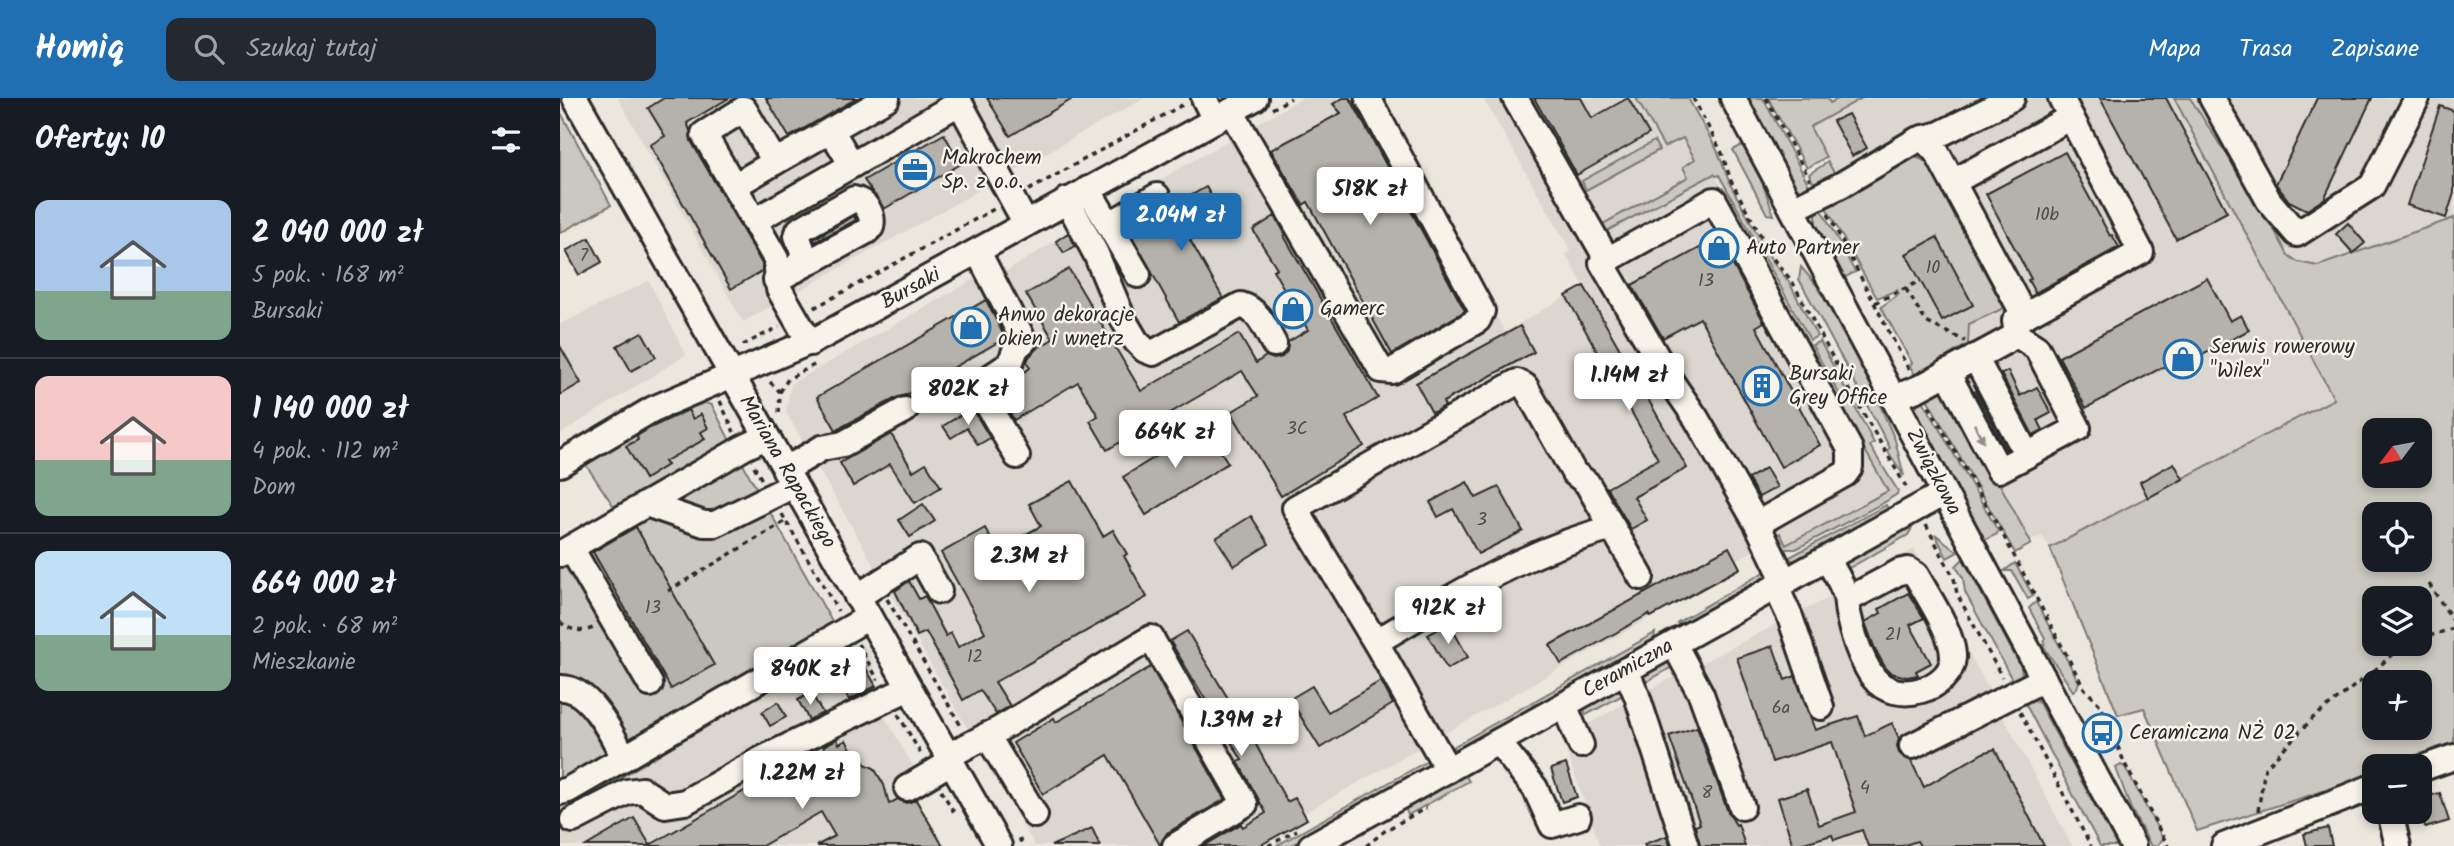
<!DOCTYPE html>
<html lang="pl">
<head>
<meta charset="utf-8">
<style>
  body { margin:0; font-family:Kalam,sans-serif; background:#242831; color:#f1f3f6; height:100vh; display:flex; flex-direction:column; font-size:26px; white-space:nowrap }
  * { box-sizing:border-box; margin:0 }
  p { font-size:23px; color:#9ea1a6 }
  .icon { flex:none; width:38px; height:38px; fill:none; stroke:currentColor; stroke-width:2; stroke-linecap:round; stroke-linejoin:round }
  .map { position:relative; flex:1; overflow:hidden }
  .details { display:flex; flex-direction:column; background:#171b24; width:560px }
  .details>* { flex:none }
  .needle { width:46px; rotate:238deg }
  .tools { position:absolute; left:1802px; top:320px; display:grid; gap:14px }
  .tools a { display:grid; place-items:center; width:70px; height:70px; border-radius:14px; background:#171b24; box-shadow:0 4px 10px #0003; font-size:35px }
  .price { position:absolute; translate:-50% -60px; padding:0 16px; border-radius:7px; background:#fff; color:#222; font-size:23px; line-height:46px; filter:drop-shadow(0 2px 4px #0008) }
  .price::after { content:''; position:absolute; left:50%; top:42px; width:21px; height:16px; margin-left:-10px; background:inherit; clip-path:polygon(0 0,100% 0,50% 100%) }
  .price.selected { background:#1f6fb2; color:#fff }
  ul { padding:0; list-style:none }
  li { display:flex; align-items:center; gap:21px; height:175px; padding:0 35px }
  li+li { border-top:2px solid #363941 }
  li span { display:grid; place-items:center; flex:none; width:196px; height:140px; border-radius:14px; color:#555 }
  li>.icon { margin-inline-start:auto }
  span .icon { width:84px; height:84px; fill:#fffc; stroke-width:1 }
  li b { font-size:30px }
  h2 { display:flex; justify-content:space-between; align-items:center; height:84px; padding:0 35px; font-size:30px }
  header { display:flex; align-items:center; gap:42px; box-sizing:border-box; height:98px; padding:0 35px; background:#1f6fb2; color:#fff }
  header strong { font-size:33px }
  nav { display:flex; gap:38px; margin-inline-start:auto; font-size:24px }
  .search { width:490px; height:63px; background:#242831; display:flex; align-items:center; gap:18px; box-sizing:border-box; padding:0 24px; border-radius:14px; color:#9ea1a6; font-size:26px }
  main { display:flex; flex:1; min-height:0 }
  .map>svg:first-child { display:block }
  .built { fill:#dbd7ce }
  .green { fill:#cbc8bf; stroke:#7b7a75; stroke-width:2; fill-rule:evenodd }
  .building { fill:#b5b2ab; stroke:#2b2b2b; stroke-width:2 }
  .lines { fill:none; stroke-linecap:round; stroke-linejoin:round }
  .minor-casing { stroke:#2b2b2b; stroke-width:30 }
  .path { stroke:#2b2b2b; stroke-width:3.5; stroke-dasharray:5 5; stroke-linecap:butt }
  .minor { stroke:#f7f3e8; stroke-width:24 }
  .oneway { fill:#918f8a }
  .labels { text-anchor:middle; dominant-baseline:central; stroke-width:5; stroke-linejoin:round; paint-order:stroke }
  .number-label { font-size:18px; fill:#4e4d4b }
  .poi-label { font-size:21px; fill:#2b2b2b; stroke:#f7f3e8; text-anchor:start }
  .street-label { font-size:21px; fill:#2b2b2b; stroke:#f7f3e8 }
</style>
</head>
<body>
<header>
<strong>Homiq</strong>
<div class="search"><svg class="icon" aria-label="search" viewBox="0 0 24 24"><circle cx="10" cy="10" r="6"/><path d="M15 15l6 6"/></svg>Szukaj tutaj</div>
<nav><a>Mapa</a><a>Trasa</a><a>Zapisane</a></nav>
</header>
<main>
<section class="details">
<h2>Oferty: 10<svg class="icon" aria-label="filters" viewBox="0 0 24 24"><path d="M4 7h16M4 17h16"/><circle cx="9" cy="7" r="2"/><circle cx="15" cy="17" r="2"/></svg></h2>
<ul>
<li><span style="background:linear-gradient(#a9c7e8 65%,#7fa58c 0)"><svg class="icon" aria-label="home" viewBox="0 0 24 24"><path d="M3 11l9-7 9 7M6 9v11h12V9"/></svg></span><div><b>2 040 000 zł</b><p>5 pok. · 168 m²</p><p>Bursaki</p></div></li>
<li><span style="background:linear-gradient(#f6c9c9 60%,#7fa58c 0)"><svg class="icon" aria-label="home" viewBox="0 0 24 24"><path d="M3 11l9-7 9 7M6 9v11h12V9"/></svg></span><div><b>1 140 000 zł</b><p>4 pok. · 112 m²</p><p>Dom</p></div></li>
<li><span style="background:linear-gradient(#bfe0f5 60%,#7fa58c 0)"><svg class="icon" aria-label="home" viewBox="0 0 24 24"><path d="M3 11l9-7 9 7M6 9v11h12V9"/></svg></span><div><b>664 000 zł</b><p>2 pok. · 68 m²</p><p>Mieszkanie</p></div></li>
</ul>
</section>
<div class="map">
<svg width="1894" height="748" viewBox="0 0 1894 748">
  <rect width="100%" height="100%" fill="#ebe7dd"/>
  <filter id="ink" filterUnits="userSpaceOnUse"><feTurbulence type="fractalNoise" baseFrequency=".0143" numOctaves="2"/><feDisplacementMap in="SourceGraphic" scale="14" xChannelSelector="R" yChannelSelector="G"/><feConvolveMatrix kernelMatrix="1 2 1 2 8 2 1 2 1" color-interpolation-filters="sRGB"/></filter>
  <g filter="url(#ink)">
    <g class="built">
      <polygon points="58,0 585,0 183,224"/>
      <polygon points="742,0 818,0 945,234 1024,188 1006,157 1011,153 923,0 1113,0 1328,393 1223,449 1218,440 1176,462 1168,449 1080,497 1091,519 686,748 475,748 226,314 231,286 435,169 440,177 542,115"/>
      <polygon points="1234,0 1894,0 1894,120 1758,168 1738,164 1709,178 1774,301 1490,450 1482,438 1470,443"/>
      <polygon points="89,183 126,257 0,336 0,226"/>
      <polygon points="1354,451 1512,748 1040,748 1002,641 1083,595 1272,498"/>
      <polygon points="284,545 355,672 341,681 380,748 0,748 0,709"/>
    </g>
    <g class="green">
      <polygon points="1076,0 1128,0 1158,54 1170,86 1211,161 1229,184 1257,238 1250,242 1159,77 1156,78 1154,76 1043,135 1041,127 1128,79 1123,69 1135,61 1123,40 1104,49"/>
      <polygon points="1189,0 1203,0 1252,93 1240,92 1233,86"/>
      <polygon points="1208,0 1267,0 1270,5 1280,0 1302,0 1250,29 1266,59 1247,70"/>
      <path d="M 1614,0 L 1630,0 L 1662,50 L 1671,53 L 1728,157 L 1738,164 L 1758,168 L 1894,120 L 1894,645 L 1833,668 L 1815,668 L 1815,675 L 1798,682 L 1637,733 L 1584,610 L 1558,617 L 1490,450 L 1774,301 ZM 1815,332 L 1860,332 L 1860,378 L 1815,378 ZM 1815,416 L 1860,416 L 1860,462 L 1815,462 ZM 1815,500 L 1860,500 L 1860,546 L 1815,546 ZM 1815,584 L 1860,584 L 1860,630 L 1815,630 Z"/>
      <polygon points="0,13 51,107 0,135"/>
      <polygon points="1094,43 1099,52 1026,92 1022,83"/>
      <polygon points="1184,46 1196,68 1214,117 1207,116 1173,52"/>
      <path d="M 1351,59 C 1372,60 1380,81 1389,96 L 1384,98 L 1444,210 L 1409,226 L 1408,246 L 1355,277 L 1350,268 L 1352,265 L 1321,209 L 1339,196 L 1337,192 L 1317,200 L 1264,106 Z"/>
      <polygon points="1268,64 1278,82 1257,92 1249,76"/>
      <polygon points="1260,109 1295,174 1284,180 1256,129 1256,117"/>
      <polygon points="1241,169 1266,198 1311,286 1335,342 1344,378 1327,352 1330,350 1239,181"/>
      <polygon points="1260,243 1314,345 1310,348 1338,393 1337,396 1325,404 1236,451 1225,451 1216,437 1220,435 1226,447 1328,393 1279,306 1283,303 1252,247"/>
      <polygon points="1386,285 1470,443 1471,446 1455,455 1365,297"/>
      <polygon points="1361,299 1438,433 1437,436 1425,442 1356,314 1356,309"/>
      <polygon points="145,305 152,307 172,347 284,545 0,716 0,446 57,413 26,367 76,332 104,324 127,311"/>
      <polygon points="1326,407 1329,413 1237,464 1228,460"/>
      <polygon points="1352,430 1348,437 1282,474 1283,464 1340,432"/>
      <polygon points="1375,436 1398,454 1387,460"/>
      <polygon points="1403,461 1461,569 1462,579 1456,589 1405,494 1403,480 1396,468"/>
      <polygon points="1455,465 1473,498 1468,501 1452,473 1444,473"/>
      <polygon points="1211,470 1208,481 1130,524 1116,525"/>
      <polygon points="1476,504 1519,584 1517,590 1513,593 1484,549 1485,540 1469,510"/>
      <polygon points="1095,535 1094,541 1087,548 903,651 891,650"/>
      <polygon points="1108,561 1112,569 1079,588 1075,579"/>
      <polygon points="1069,583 1072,592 1026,617 1023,609"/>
      <polygon points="1470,601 1479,605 1557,748 1540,748 1464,603"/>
      <polygon points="871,661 865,672 730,748 716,748"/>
      <polygon points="1561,667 1565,669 1603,741 1596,748 1591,748 1571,711 1556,670"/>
      <polygon points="904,676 909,683 848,717 845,709"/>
    </g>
    <g class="building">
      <polygon points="104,0 169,0 127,25 130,32 131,43 202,166 202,173 171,191 90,47 105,38 88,10"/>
      <polygon points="206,0 297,0 229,39"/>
      <polygon points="427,0 514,0 450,38"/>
      <polygon points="783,0 790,0 905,213 832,256 748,104 743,107 711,52 781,15 773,6"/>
      <polygon points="974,0 1021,0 1032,20 1068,0 1089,36 1017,77"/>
      <polygon points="1540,0 1606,0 1667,114 1616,141"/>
      <polygon points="1757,0 1812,0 1764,101 1747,112 1729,103 1716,86"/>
      <polygon points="1880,8 1894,13 1894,95 1886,120 1847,107"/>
      <polygon points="1288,16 1307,50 1292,58 1273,23"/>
      <polygon points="384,36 401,66 324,111 304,82"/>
      <polygon points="1505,54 1550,138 1552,137 1559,149 1475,195 1468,182 1471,181 1426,96"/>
      <polygon points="646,89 665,122 630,142 663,200 619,224 569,133"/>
      <polygon points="294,118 296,122 255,144 254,141"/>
      <polygon points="715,118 726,137 724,138 818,300 786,319 804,348 721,398 671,314 698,298 682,273 547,352 530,323 538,318 518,284 454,322 437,293 470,270 467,264 469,259 476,251 493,241 466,196 509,171 581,293 679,236 696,265 706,258 714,261 722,259 727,253 728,244 748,232 713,172 717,170 693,132"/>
      <polygon points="1788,125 1805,145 1793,155 1776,136"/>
      <polygon points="508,135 515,148 504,155 496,143"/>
      <polygon points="1377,139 1413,207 1382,223 1346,156"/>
      <polygon points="29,140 42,164 19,177 6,153"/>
      <polygon points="1158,140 1204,224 1196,229 1260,347 1221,369 1140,220 1103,240 1072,187"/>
      <polygon points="1647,180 1670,223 1681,217 1689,232 1635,261 1631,254 1526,310 1499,259"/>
      <polygon points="1024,188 1127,370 1074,399 1087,422 1071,431 1047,390 1098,361 1006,198"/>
      <polygon points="426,202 445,240 346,297 338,299 276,332 257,299"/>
      <polygon points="960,228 974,254 883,304 885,308 872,315 856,285"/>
      <polygon points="82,234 96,259 71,273 57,248"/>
      <polygon points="0,248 21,285 0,297"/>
      <polygon points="1448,273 1460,298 1477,289 1491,315 1478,322 1483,332 1473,337 1441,276"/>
      <polygon points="1416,293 1447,351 1445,352 1414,294"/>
      <polygon points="412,310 430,340 418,347 407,330 391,340 383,328"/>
      <polygon points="128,312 133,321 141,316 148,330 141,334 145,341 104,364 107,367 85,381 66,348 78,342 77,338 90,330"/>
      <polygon points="645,328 668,365 586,417 563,379"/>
      <polygon points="331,336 353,373 366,365 381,389 355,405 330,366 293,388 280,365"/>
      <polygon points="1614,365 1623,381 1588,400 1580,384"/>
      <polygon points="1206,370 1217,389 1199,399 1188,381"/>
      <polygon points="512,383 543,438 553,432 567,456 564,458 587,499 435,584 450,608 436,616 420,592 403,602 366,534 357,538 335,493 349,483 359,501 365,498 386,538 391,535 398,549 425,534 381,455 425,430 437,452 481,428 469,406"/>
      <polygon points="907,384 916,400 939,389 963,433 918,456 893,411 878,419 870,404"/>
      <polygon points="363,406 375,423 350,439 339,422"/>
      <polygon points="691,418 709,446 674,468 656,440"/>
      <polygon points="76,429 154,567 111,591 33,454"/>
      <polygon points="1169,449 1180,470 1091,519 1089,516 1001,566 990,547"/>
      <polygon points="1348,495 1364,520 1350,527 1371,565 1356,573 1358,577 1347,579 1331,575 1325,569 1315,551 1305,524 1321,515 1319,511"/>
      <polygon points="889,525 908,559 887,571 868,537"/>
      <polygon points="627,533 694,643 727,704 735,700 747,721 699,748 644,748 681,726 683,729 706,715 678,664 682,662 610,543"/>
      <polygon points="1213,548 1225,582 1235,578 1255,632 1298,618 1305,638 1332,625 1339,640 1337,648 1339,655 1351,663 1364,689 1423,655 1435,651 1484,748 1360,748 1357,743 1342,748 1308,748 1302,732 1274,742 1272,737 1233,748 1218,700 1247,691 1259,727 1296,714 1272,644 1212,664 1177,560"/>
      <polygon points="304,567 316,588 289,602 278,582"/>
      <polygon points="591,569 665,701 607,735 600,747 548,657 483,696 453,645 494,620 496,624 521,610"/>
      <polygon points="821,583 833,606 760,650 730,601 752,588 768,614"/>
      <polygon points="251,595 263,615 249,622 238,602"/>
      <polygon points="218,604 226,619 210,628 202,614"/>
      <polygon points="1137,629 1168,714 1176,727 1178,726 1185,748 1140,748 1135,728 1140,726 1109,638"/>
      <polygon points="277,641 279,646 286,642 294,656 297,654 305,666 314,670 324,687 329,706 338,701 346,705 356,702 383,748 256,748 275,738 261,714 202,748 26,748 74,720 90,747 221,672 229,685 261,666 257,659 266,653 263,648"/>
      <polygon points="1006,666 1017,699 1002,704 991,671"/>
      <polygon points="1880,695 1889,723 1865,730 1860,713 1860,700"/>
      <polygon points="532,730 540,748 491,748"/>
      <polygon points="1768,730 1772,748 1747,748 1744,736"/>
      <polygon points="1107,738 1110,748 1085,748 1084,746"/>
    </g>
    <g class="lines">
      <defs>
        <g id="minor">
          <polyline points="15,0 439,748"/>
          <polyline points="327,0 271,32 292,67 399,5"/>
          <polyline points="397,0 466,126"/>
          <polyline points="644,0 655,22"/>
          <polyline points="955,0 1047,161"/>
          <polyline points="1173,0 1573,748"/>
          <polyline points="1652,0 1709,103 1737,136 1812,88 1857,0"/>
          <polyline points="671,13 821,272 832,273 918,222 922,213 808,0"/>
          <polyline points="1363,40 1377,55 1464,217"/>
          <polyline points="1393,84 1511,19"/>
          <polyline points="174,88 215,64"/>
          <polyline points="528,91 578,177"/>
          <path d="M 507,102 L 536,156 L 563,221 L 576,243 L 585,252 L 593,255 L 681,207 C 699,212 705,230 714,246"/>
          <polyline points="1233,111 1281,87 1357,42 1380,36 1452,0"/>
          <polyline points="194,123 292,67"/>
          <polyline points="549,127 597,98"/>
          <polyline points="418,154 464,243 456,250 450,266 417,288 457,358"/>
          <path d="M 216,182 L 307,133 L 311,129 C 314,117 306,103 294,101 L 239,132 L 237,138 C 244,156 246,155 235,172"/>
          <polyline points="250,245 219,191 216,161 144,36 184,11 215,64 271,32"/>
          <polyline points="1415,259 1467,357"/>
          <polyline points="1387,274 1439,372 1518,330 1477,250 1457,237"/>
          <polyline points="1334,300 1359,290 1457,237 1455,223 1581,154 1501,0"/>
          <polyline points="0,366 93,311 261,239 695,0"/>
          <polyline points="225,372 262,350 283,346 345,312"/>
          <polyline points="86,406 144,426 155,426 234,387"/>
          <polyline points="1197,426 1285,376 1290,369 1290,351 1154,102 1042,165 1112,285 1136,320 1197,426 1225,484"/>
          <polyline points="11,450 90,586"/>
          <polyline points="0,456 183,350 206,339"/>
          <path d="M 1267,461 C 1274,473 1283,486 1286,499 C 1287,504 1287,510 1288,515 C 1292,536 1301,562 1313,579 C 1335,609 1391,591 1393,560 C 1394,536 1367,497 1356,477 L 1348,472 L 1339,474 L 1287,502"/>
          <polyline points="1216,489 1230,519 1261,609"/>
          <polyline points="297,499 360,459 379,493"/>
          <path d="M 816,544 C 891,499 967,452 1053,430"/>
          <polyline points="1114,546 1141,596 1182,709"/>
          <polyline points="1066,572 1077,598 1126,748"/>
          <path d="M 0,590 C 29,588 53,638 64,660"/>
          <polyline points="1004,607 1021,647"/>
          <polyline points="427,637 475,717"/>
          <polyline points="938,644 975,690 992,727 1018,719"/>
          <polyline points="1352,648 1484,581"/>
          <polyline points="388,658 438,632 591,540 685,706 615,748"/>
          <polyline points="1860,671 1894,659"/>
          <polyline points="888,672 819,550 735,410 957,284 965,288 1014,375 1027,385 1081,479"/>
          <polyline points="347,690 391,664"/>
          <polyline points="0,694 8,692 309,519"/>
          <polyline points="1830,714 1838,748"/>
          <polyline points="13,722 67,694 82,692 105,707 125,704 202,661 349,590"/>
          <polyline points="751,748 1384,395"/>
          <polyline points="1664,748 1815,688"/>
        </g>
      </defs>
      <use href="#minor" class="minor-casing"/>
      <g class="path">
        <polyline points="1133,0 1162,55 1171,83 1214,162 1232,183 1292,296 1348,392"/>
        <polyline points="1206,0 1250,82"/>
        <polyline points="712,11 731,0"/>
        <polyline points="469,92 624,6"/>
        <polyline points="1268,116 1350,274"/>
        <polyline points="1346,191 1366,224 1405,243"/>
        <polyline points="1315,205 1360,183"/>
        <polyline points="254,210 434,111"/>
        <polyline points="183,247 219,229"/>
        <polyline points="210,284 220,294 219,317"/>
        <polyline points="220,294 228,281 256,266"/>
        <polyline points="160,303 174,334"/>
        <polyline points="1369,308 1442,435 1524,590 1541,608 1565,666 1608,748"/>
        <polyline points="194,368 202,382"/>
        <polyline points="222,416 278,513"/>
        <polyline points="1366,427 1394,480 1397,496 1442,579"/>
        <polyline points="1869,486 1894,524"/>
        <polyline points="108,493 226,423"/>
        <polyline points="327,501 401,628"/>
        <path d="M 0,524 C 9,532 22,535 33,530"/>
        <polyline points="1860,541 1894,530"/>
        <polyline points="298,546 318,582"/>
        <polyline points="1460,614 1531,748"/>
        <polyline points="338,616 362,658"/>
        <polyline points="381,692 395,716"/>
        <polyline points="1698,713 1705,670 1753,620 1815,572 1844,546"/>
        <polyline points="459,740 463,748"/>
        <polyline points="708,748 737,732"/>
        <polyline points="806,748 826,732 866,710"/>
      </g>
      <use href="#minor" class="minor"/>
    </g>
    <defs><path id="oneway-solid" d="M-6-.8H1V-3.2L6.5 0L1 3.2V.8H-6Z" transform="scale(1.75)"/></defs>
    <use class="oneway" href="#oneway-solid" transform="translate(1419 335) rotate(62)"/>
  </g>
  <defs>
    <symbol id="office-ring" viewBox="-11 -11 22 22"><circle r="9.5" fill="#f7f3e8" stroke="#1f6fb2" stroke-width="1.5"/><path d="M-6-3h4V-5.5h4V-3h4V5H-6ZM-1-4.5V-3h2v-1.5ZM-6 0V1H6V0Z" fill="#1f6fb2"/></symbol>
    <symbol id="shop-ring" viewBox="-11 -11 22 22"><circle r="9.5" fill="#f7f3e8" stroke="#1f6fb2" stroke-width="1.5"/><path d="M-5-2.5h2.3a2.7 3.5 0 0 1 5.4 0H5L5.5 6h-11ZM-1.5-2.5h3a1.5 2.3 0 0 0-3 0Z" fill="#1f6fb2"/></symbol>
    <symbol id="building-ring" viewBox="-11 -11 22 22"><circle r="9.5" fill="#f7f3e8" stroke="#1f6fb2" stroke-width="1.5"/><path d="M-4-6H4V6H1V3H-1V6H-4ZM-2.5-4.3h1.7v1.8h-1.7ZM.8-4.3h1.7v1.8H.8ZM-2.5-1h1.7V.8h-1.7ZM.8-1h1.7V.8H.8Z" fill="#1f6fb2"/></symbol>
    <symbol id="bus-ring" viewBox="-11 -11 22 22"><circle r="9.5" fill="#f7f3e8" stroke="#1f6fb2" stroke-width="1.5"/><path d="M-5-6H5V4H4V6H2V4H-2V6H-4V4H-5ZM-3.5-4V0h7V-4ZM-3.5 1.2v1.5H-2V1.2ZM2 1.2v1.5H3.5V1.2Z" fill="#1f6fb2"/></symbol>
  </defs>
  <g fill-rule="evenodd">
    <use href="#office-ring" x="333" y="50" width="44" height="44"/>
    <use href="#shop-ring" x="1137" y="128" width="44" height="44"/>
    <use href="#shop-ring" x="711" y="189" width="44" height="44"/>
    <use href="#shop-ring" x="389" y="207" width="44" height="44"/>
    <use href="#shop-ring" x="1601" y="239" width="44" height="44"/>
    <use href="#building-ring" x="1180" y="266" width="44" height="44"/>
    <use href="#bus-ring" x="1520" y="613" width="44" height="44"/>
  </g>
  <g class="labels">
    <g class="number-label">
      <text x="1487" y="117">10b</text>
      <text x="24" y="158">7</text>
      <text x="1373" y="170">10</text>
      <text x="1146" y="183">13</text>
      <text x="737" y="331">3C</text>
      <text x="922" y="422">3</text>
      <text x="93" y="510">13</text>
      <text x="1333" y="537">21</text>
      <text x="415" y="559">12</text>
      <text x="1221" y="610">6a</text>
      <text x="1305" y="690">4</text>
      <text x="1147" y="695">8</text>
    </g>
    <g class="poi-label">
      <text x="382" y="60">Makrochem<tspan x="382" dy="24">Sp. z o.o.</tspan></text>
      <text x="1186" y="150">Auto Partner</text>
      <text x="760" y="211">Gamerc</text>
      <text x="438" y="217">Anwo dekoracje<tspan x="438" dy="24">okien i wnętrz</tspan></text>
      <text x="1650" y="249">Serwis rowerowy<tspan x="1650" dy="24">"Wilex"</tspan></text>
      <text x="1229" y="276">Bursaki<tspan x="1229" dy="24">Grey Office</tspan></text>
      <text x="1569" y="635">Ceramiczna NŻ 02</text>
    </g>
    <g class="street-label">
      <text transform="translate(351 191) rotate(-29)">Bursaki</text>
      <text transform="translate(227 374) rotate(60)">Mariana Rapackiego</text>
      <text transform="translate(1373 374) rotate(62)">Związkowa</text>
      <text transform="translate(1068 571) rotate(-29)">Ceramiczna</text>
    </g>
  </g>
</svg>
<div class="tools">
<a><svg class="needle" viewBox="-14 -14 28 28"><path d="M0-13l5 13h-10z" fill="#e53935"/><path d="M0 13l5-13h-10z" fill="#9ea1a6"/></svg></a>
<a><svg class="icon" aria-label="locate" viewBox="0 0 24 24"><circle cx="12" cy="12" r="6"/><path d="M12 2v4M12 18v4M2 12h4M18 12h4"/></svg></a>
<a><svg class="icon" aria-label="layers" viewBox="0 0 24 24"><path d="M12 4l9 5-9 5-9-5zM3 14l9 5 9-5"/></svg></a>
<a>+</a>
<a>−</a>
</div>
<b class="price" style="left:810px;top:129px">518K zł</b>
<b class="price selected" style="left:621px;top:155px">2.04M zł</b>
<b class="price" style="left:1069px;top:315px">1.14M zł</b>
<b class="price" style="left:408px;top:329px">802K zł</b>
<b class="price" style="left:615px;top:372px">664K zł</b>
<b class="price" style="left:469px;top:496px">2.3M zł</b>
<b class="price" style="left:888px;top:548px">912K zł</b>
<b class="price" style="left:250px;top:609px">840K zł</b>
<b class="price" style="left:681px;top:660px">1.39M zł</b>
<b class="price" style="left:242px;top:713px">1.22M zł</b>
</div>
</main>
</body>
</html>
